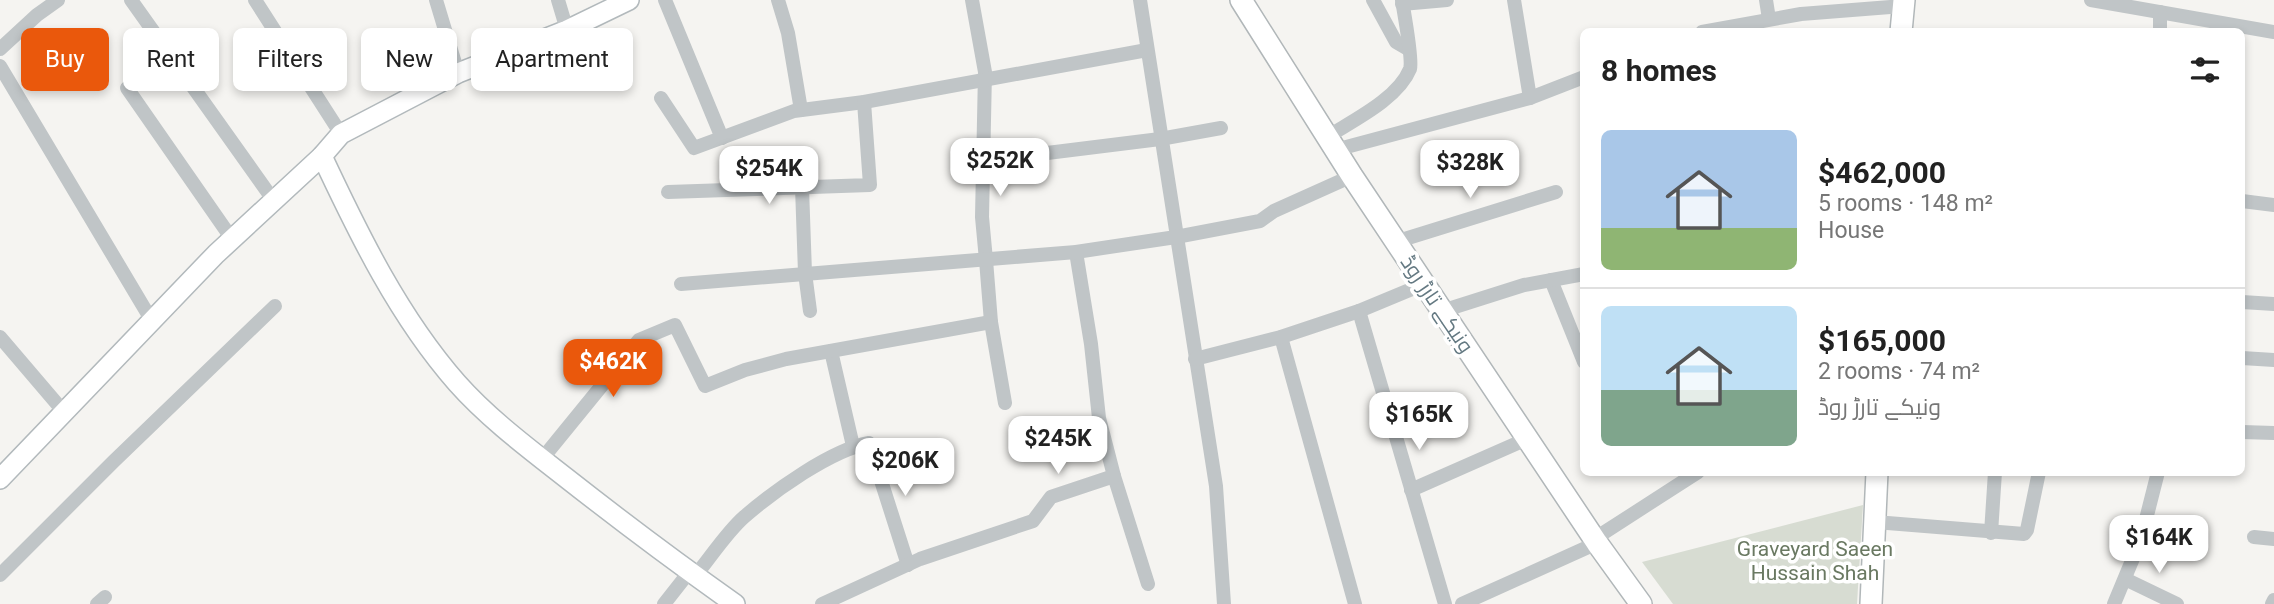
<!DOCTYPE html>
<html lang="en">
<head>
<meta charset="utf-8">
<style>
  body { margin:0; font-family:Roboto,Cairo,sans-serif; background:#f6f6f6; color:#222; height:100vh; display:flex; flex-direction:column; font-size:26px; white-space:nowrap }
  * { box-sizing:border-box; margin:0 }
  p { font-size:23px; color:#767676 }
  .icon { flex:none; width:38px; height:38px; fill:none; stroke:currentColor; stroke-width:2; stroke-linecap:round; stroke-linejoin:round }
  .map { position:relative; flex:1; overflow:hidden }
  .details { position:absolute; left:1580px; top:28px; width:665px; height:448px; display:flex; flex-direction:column; background:#fff; border-radius:10px; box-shadow:0 4px 10px #0003 }
  .details>* { flex:none }
  .hud { position:absolute; left:21px; top:28px; width:665px; height:63px; display:flex; gap:14px }
  .price { position:absolute; translate:-50% -60px; padding:0 16px; border-radius:14px; background:#fff; color:#222; font-size:23px; line-height:46px; filter:drop-shadow(0 2px 4px #0008) }
  .price::after { content:''; position:absolute; left:50%; top:42px; width:21px; height:16px; margin-left:-10px; background:inherit; clip-path:polygon(0 0,100% 0,50% 100%) }
  .price.active { background:#ea580c; color:#fff }
  ul { padding:0; list-style:none }
  li { display:flex; align-items:center; gap:21px; height:175px; padding:0 21px }
  li+li { border-top:2px solid #e0e0e0 }
  li span { display:grid; place-items:center; flex:none; width:196px; height:140px; border-radius:10px; color:#555 }
  li>.icon { margin-inline-start:auto }
  span .icon { width:84px; height:84px; fill:#fffc; stroke-width:1 }
  li b { font-size:30px }
  h2 { display:flex; justify-content:space-between; align-items:center; height:84px; padding:0 21px; font-size:30px }
  .chip { padding:0 24px; border-radius:10px; background:#fff; box-shadow:0 4px 10px #0003; font-size:24px; line-height:63px }
  .chip.active { background:#ea580c; color:#fff }
  .map>svg:first-child { display:block }
  .green { fill:#d7dcd2 }
  .lines { fill:none; stroke-linecap:round; stroke-linejoin:round }
  .secondary-casing { stroke:#b2b9bc; stroke-width:22 }
  .primary-casing { stroke:#b1b7b9; stroke-width:24 }
  .street { stroke:#c0c5c7; stroke-width:14 }
  .secondary { stroke:#fff; stroke-width:19 }
  .primary { stroke:#fff; stroke-width:21 }
  .labels { text-anchor:middle; dominant-baseline:central; stroke-width:7; stroke-linejoin:round; paint-order:stroke }
  .street-label { font-size:21px; fill:#647982; stroke:#fff }
  .park-label { font-size:21px; fill:#6a7962; stroke:#fff }
</style>
</head>
<body>
<div class="map">
<svg width="2274" height="604" viewBox="0 0 2274 604">
  <rect width="100%" height="100%" fill="#f5f4f1"/>
  <polygon class="green" points="1863,505 1857,604 1673,604 1642,562"/>
  <g class="lines">
    <defs>
      <g id="secondary">
        <path d="M 322,156 C 359,235 399,317 457,383 C 488,418 528,448 565,477 C 621,521 677,563 735,604"/>
        <polyline points="0,479 216,254 322,156 341,134 458,73 567,30 629,0"/>
      </g>
      <g id="primary">
        <polyline points="1241,0 1352,176 1597,543 1641,604"/>
        <polyline points="1901,32 1904,0"/>
        <polyline points="1871,604 1877,472"/>
      </g>
    </defs>
    <use href="#secondary" class="secondary-casing"/>
    <use href="#primary" class="primary-casing"/>
    <g class="street">
      <polyline points="131,0 274,201"/>
      <polyline points="255,0 341,134"/>
      <polyline points="436,0 458,73"/>
      <polyline points="558,0 567,30"/>
      <polyline points="665,0 722,138"/>
      <polyline points="778,0 788,33 801,110"/>
      <polyline points="972,0 985,72 982,217 986,260 991,322 1005,403"/>
      <polyline points="1140,0 1216,486 1224,604"/>
      <polyline points="1373,0 1396,42 1408,49"/>
      <polyline points="1514,0 1530,98"/>
      <polyline points="1766,0 1769,19"/>
      <polyline points="2091,0 2274,32"/>
      <polyline points="1402,4 1447,0"/>
      <polyline points="1702,32 1801,14 1903,6"/>
      <polyline points="2160,32 2160,12"/>
      <polyline points="0,49 37,15 58,0"/>
      <polyline points="0,66 152,321"/>
      <polyline points="127,88 232,239"/>
      <polyline points="661,98 694,148 794,111 864,102 1147,50"/>
      <path d="M 1327,137 C 1352,121 1398,99 1410,69 C 1413,60 1404,13 1402,0"/>
      <polyline points="1335,150 1530,98 1584,77"/>
      <polyline points="1015,157 1160,139 1221,128"/>
      <polyline points="802,187 805,273 810,311"/>
      <polyline points="668,192 870,185 864,102"/>
      <polyline points="2242,201 2274,205"/>
      <polyline points="1395,242 1556,192"/>
      <polyline points="1076,252 1091,344 1099,418 1114,476 1148,584"/>
      <polyline points="1551,280 1584,362"/>
      <polyline points="681,284 1076,252 1176,237 1260,221 1274,211 1352,176"/>
      <polyline points="2242,302 2274,304"/>
      <polyline points="1359,311 1445,604"/>
      <polyline points="1442,311 1524,285 1584,274"/>
      <polyline points="0,337 64,412"/>
      <polyline points="1281,337 1355,604"/>
      <polyline points="831,351 853,446"/>
      <polyline points="2242,358 2274,360"/>
      <polyline points="1195,359 1281,337 1359,311 1424,284"/>
      <polyline points="2242,432 2274,433"/>
      <polyline points="542,459 639,340 675,325 705,386 745,370 786,359 991,322"/>
      <polyline points="1411,490 1527,439"/>
      <polyline points="1875,522 2024,534 2027,530 2039,472"/>
      <polyline points="1991,533 1995,472"/>
      <polyline points="2254,537 2274,539"/>
      <polyline points="1594,539 1698,472"/>
      <polyline points="0,575 114,461 275,306"/>
      <path d="M 695,576 C 711,557 726,533 744,517 C 774,491 831,450 869,443 L 908,565"/>
      <polyline points="2125,579 2177,604"/>
      <polyline points="97,604 105,597"/>
      <polyline points="664,604 690,571"/>
      <polyline points="822,604 920,559 1033,521 1051,497 1114,476"/>
      <polyline points="1462,604 1597,543"/>
      <polyline points="2114,604 2141,539 2158,472"/>
      <polyline points="2272,604 2274,600"/>
    </g>
    <use href="#secondary" class="secondary"/>
    <use href="#primary" class="primary"/>
  </g>
  <g class="labels">
    <g class="street-label">
      <text transform="translate(1437 304) rotate(56)">ونیکے تارڑ روڈ</text>
    </g>
    <g class="park-label">
      <text x="1815" y="549">Graveyard Saeen<tspan x="1815" dy="24">Hussain Shah</tspan></text>
    </g>
  </g>
</svg>
<b class="price" style="left:1000px;top:198px">$252K</b>
<b class="price" style="left:1470px;top:200px">$328K</b>
<b class="price" style="left:769px;top:206px">$254K</b>
<b class="price active" style="left:613px;top:399px">$462K</b>
<b class="price" style="left:1419px;top:452px">$165K</b>
<b class="price" style="left:1058px;top:476px">$245K</b>
<b class="price" style="left:905px;top:498px">$206K</b>
<b class="price" style="left:2159px;top:575px">$164K</b>
<div class="hud">
<a class="chip active">Buy</a>
<a class="chip">Rent</a>
<a class="chip">Filters</a>
<a class="chip">New</a>
<a class="chip">Apartment</a>
</div>
<section class="details">
<h2>8 homes<svg class="icon" aria-label="filters" viewBox="0 0 24 24"><path d="M4 7h16M4 17h16"/><circle cx="9" cy="7" r="2"/><circle cx="15" cy="17" r="2"/></svg></h2>
<ul>
<li><span style="background:linear-gradient(#a9c7e8 70%,#8fb573 0)"><svg class="icon" aria-label="home" viewBox="0 0 24 24"><path d="M3 11l9-7 9 7M6 9v11h12V9"/></svg></span><div><b>$462,000</b><p>5 rooms · 148 m²</p><p>House</p></div></li>
<li><span style="background:linear-gradient(#bfe0f5 60%,#7fa58c 0)"><svg class="icon" aria-label="home" viewBox="0 0 24 24"><path d="M3 11l9-7 9 7M6 9v11h12V9"/></svg></span><div><b>$165,000</b><p>2 rooms · 74 m²</p><p>ونیکے تارڑ روڈ</p></div></li>
</ul>
</section>
</div>
</body>
</html>
